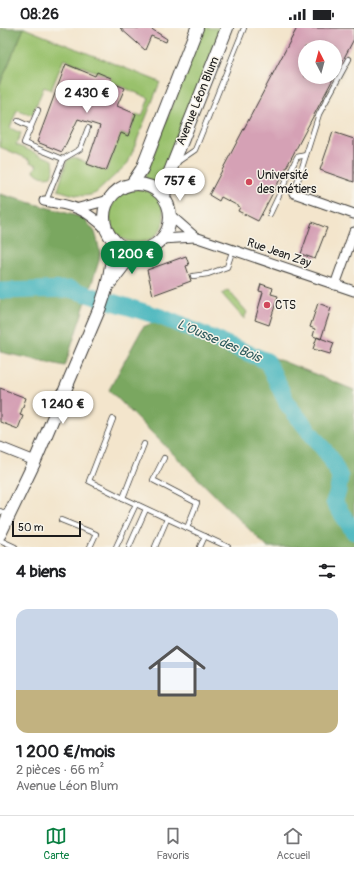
<!DOCTYPE html>
<html lang="fr">
<head>
<meta charset="utf-8">
<style>
  body { margin:0; font-family:Pangolin,sans-serif; background:#f2f2f2; color:#202124; height:100vh; display:flex; flex-direction:column; font-size:15px; white-space:nowrap }
  * { box-sizing:border-box; margin:0 }
  p { font-size:13px; color:#757577 }
  .icon { flex:none; width:22px; height:22px; fill:none; stroke:currentColor; stroke-width:2; stroke-linecap:round; stroke-linejoin:round }
  .map { position:relative; height:519px; overflow:hidden }
  .panel { display:flex; flex-direction:column; background:#fff; flex:1 }
  .panel>* { flex:none }
  .needle { width:26px; rotate:354deg }
  .fabs { position:absolute; left:298px; top:12px; display:grid; gap:8px }
  .fabs a { display:grid; place-items:center; width:44px; height:44px; border-radius:50%; background:#fff; box-shadow:0 2px 10px #0003; font-size:20px }
  .scale { position:absolute; left:12px; bottom:10px; width:69px; box-sizing:border-box; padding-left:4px; border:2px solid #1c1c1c; border-top:0; font-size:11px; line-height:14px; white-space:nowrap; color:#1c1c1c; -webkit-text-stroke:3px #f7f3e8; paint-order:stroke }
  .price { position:absolute; translate:-50% -34px; padding:0 9px; border-radius:14px; background:#fff; color:#222; font-size:13px; line-height:26px; filter:drop-shadow(0 1px 2px #0008) }
  .price::after { content:''; position:absolute; left:50%; top:24px; width:12px; height:9px; margin-left:-6px; background:inherit; clip-path:polygon(0 0,100% 0,50% 100%) }
  .price.on { background:#0b8043; color:#fff }
  ul { padding:0; list-style:none }
  li { display:grid; align-content:center; gap:8px; height:212px; padding:0 16px }
  li+li { border-top:1px solid #e0e0e0 }
  li span { display:grid; place-items:center; height:124px; border-radius:12px; color:#555 }
  li>.icon { margin-inline-start:auto }
  span .icon { width:72px; height:72px; fill:#fffc; stroke-width:1 }
  li b { font-size:17px }
  h2 { display:flex; justify-content:space-between; align-items:center; height:48px; padding:0 16px; font-size:17px }
  .status { display:flex; justify-content:space-between; align-items:center; height:28px; padding:0 20px; background:#fff; direction:ltr }
  .status svg { height:11px; fill:currentColor }
  .tabs { display:flex; justify-content:space-around; align-items:center; height:56px; border-top:1px solid #e0e0e0; background:#fff; font-size:11px; color:#757577 }
  .tabs a { display:grid; justify-items:center; gap:2px }
  .tabs .on { color:#0b8043 }
  .map>svg:first-child { display:block }
  .green { fill:#99c16c; stroke:#5a6e44 }
  .forest { fill:#7aa760; stroke:#4b623e }
  .lines { fill:none; stroke-linecap:round; stroke-linejoin:round }
  .river { stroke:#47b6be; stroke-width:17 }
  .building { fill:#d5a1b5 }
  .service-casing { stroke:#3c3a36; stroke-width:6 }
  .minor-casing { stroke:#3c3a36; stroke-width:11 }
  .tertiary-casing { stroke:#3c3a36; stroke-width:14 }
  .service { stroke:#fff; stroke-width:4.5 }
  .minor { stroke:#fff; stroke-width:9 }
  .tertiary { stroke:#fff; stroke-width:12 }
  .poi-dot { fill:#d1495b; stroke:#f7f3e8; stroke-width:1.5 }
  .labels { text-anchor:middle; dominant-baseline:central; stroke-width:3; stroke-linejoin:round; paint-order:stroke }
  .street-label { font-size:12px; fill:#1c1c1c; stroke:#f7f3e8 }
  .poi-label { font-size:12px; fill:#1c1c1c; stroke:#f7f3e8; text-anchor:start }
  .water-label { font-size:13px; font-style:italic; fill:#2d5a5d; stroke:#f7f3e8 }
</style>
</head>
<body>
<div class="status"><b>08:26</b><svg viewBox="0 0 49 12"><path d="M0 12V9h3v3zM5 12V6h3v6zM10 12V3h3v9zM15 12V0h3v12zM26 1h20v11H26zM47 4h2v5h-2z"/></svg></div>
<div class="map">
<svg width="354" height="519" viewBox="0 0 354 519">
  <rect width="100%" height="100%" fill="#f7f3e8"/>
  <filter id="ink" filterUnits="userSpaceOnUse"><feTurbulence type="fractalNoise" baseFrequency=".025" numOctaves="2"/><feDisplacementMap in="SourceGraphic" scale="8" xChannelSelector="R" yChannelSelector="G"/><feConvolveMatrix kernelMatrix="1 2 1 2 8 2 1 2 1" color-interpolation-filters="sRGB"/></filter>
  <filter id="wash" filterUnits="userSpaceOnUse"><feTurbulence type="fractalNoise" baseFrequency=".012" numOctaves="4" result="noise"/><feDisplacementMap in="SourceGraphic" scale="16" xChannelSelector="R" yChannelSelector="G"/><feGaussianBlur stdDeviation="0.9" result="paint"/><feColorMatrix in="noise" values="0 0 0 0 0 0 0 0 0 0 0 0 0 0 0 0 0 1.4 0 .05"/><feComposite in="paint" operator="in"/></filter>
  <g filter="url(#wash)">
    <rect width="100%" height="100%" fill="#f3e5cc"/>
    <g class="green">
      <path d="M 24,0 L 160,54 L 128,135 L 96,165 C 83,171 71,166 58,162 L 67,132 L 74,129 L 106,143 L 119,105 L 128,108 L 136,86 L 142,88 L 149,70 L 110,54 L 111,50 L 64,31 L 51,62 L 44,59 L 32,87 L 17,82 L 10,100 L 21,105 L 16,117 L 53,132 L 54,140 L 51,148 C 43,150 39,148 34,143 L 37,137 L 30,134 L 31,132 L 0,119 L 0,56 Z"/>
      <polygon points="201,0 223,0 161,156 145,151 146,146"/>
      <circle cx="137" cy="188" r="27"/>
      <polygon points="228,262 247,284 244,291 222,266"/>
    </g>
    <g class="forest">
      <polygon points="0,0 24,0 0,56"/>
      <polygon points="0,166 84,190 95,204 97,211 100,225 99,233 65,338 0,324"/>
      <polygon points="155,294 186,294 354,362 354,519 267,519 109,362 143,299"/>
    </g>
    <g class="lines">
      <polyline class="river" points="0,263 70,261 161,289 267,333 288,377 330,429 340,449 338,463 334,474 354,504"/>
    </g>
    <g id="blocks">
      <g class="building">
        <polygon points="120,0 150,0 167,11 166,14 151,8 145,22"/>
        <polygon points="297,0 354,0 354,11 335,47 335,19 305,19 305,49 334,49 258,193 238,183 240,179 221,169 219,173 209,167"/>
        <polygon points="66,36 95,48 97,44 111,50 110,54 125,60 117,78 136,86 128,108 121,105 106,143 87,136 100,98 78,91 62,124 37,114"/>
        <polygon points="333,104 354,111 354,154 320,142"/>
        <polygon points="312,194 327,200 315,231 301,226"/>
        <polygon points="186,228 189,237 186,238 191,253 153,267 147,242"/>
        <polygon points="261,256 273,260 271,266 278,268 269,297 255,292 263,264 259,263"/>
        <polygon points="318,275 331,280 321,311 313,308 315,301 310,299"/>
        <polygon points="317,309 334,315 330,326 313,321"/>
        <polygon points="0,360 26,370 20,387 23,388 18,401 0,394"/>
      </g>
    </g>
  </g>
  <g filter="url(#ink)">
    <use href="#blocks" fill-opacity="0" stroke="#3c3a36" stroke-width="1"/>
    <g class="lines">
      <defs>
        <g id="service">
          <polyline points="38,82 24,115 63,131"/>
          <polyline points="18,93 31,99"/>
          <polyline points="176,135 195,122 244,0"/>
          <polyline points="294,165 319,86 349,31"/>
          <polyline points="46,173 63,131 80,121 88,100"/>
          <polyline points="270,186 297,129 306,127"/>
          <polyline points="193,248 208,246 227,239 233,221"/>
          <polyline points="113,391 89,453 123,470"/>
          <polyline points="164,430 153,452 197,475 187,500"/>
          <polyline points="136,476 228,519"/>
          <polyline points="0,483 9,487"/>
          <polyline points="61,492 96,506 90,519"/>
          <polyline points="0,512 15,519"/>
          <polyline points="116,519 136,476 123,470 144,416"/>
          <polyline points="129,519 146,481"/>
          <polyline points="155,519 167,491"/>
          <polyline points="200,519 205,508"/>
        </g>
        <g id="minor">
          <polyline points="294,165 354,186"/>
          <path d="M 44,173 C 73,177 86,181 107,202"/>
          <polyline points="79,180 109,172"/>
          <polyline points="170,187 195,209 354,263"/>
          <polyline points="162,211 195,209"/>
          <polyline points="335,257 354,204"/>
          <polyline points="0,419 35,433"/>
        </g>
        <g id="tertiary">
          <circle cx="137" cy="189" r="33"/>
          <polyline points="132,156 142,141 197,0"/>
          <polyline points="164,169 167,151 227,0"/>
          <polyline points="109,256 126,234 140,222"/>
          <path d="M 0,506 L 35,433 L 101,277 C 109,255 113,235 113,211"/>
        </g>
      </defs>
      <use href="#service" class="service-casing"/>
      <use href="#minor" class="minor-casing"/>
      <use href="#tertiary" class="tertiary-casing"/>
      <use href="#service" class="service"/>
      <use href="#minor" class="minor"/>
      <use href="#tertiary" class="tertiary"/>
    </g>
  </g>
  <g class="poi-dot">
    <circle cx="249" cy="154" r="4"/>
    <circle cx="267" cy="277" r="4"/>
  </g>
  <g class="labels">
    <g class="street-label">
      <text transform="translate(198 73) rotate(-68)">Avenue Léon Blum</text>
      <text transform="translate(279 225) rotate(19)">Rue Jean Zay</text>
    </g>
    <g class="poi-label">
      <text x="257" y="147">Université<tspan x="257" dy="14">des métiers</tspan></text>
      <text x="275" y="277">CTS</text>
    </g>
    <g class="water-label">
      <text transform="translate(219 313) rotate(23)">L'Ousse des Bois</text>
    </g>
  </g>
</svg>
<div class="fabs">
<a><svg class="needle" viewBox="-14 -14 28 28"><path d="M0-13l5 13h-10z" fill="#e53935"/><path d="M0 13l5-13h-10z" fill="#757577"/></svg></a>
</div>
<div class="scale">50 m</div>
<b class="price" style="left:87px;top:86px">2 430 €</b>
<b class="price" style="left:180px;top:174px">757 €</b>
<b class="price on" style="left:132px;top:247px">1 200 €</b>
<b class="price" style="left:63px;top:397px">1 240 €</b>
</div>
<section class="panel">
<h2>4 biens<svg class="icon" aria-label="filters" viewBox="0 0 24 24"><path d="M4 7h16M4 17h16"/><circle cx="9" cy="7" r="2"/><circle cx="15" cy="17" r="2"/></svg></h2>
<ul>
<li><span style="background:linear-gradient(#c9d6e8 65%,#c2b280 0)"><svg class="icon" aria-label="home" viewBox="0 0 24 24"><path d="M3 11l9-7 9 7M6 9v11h12V9"/></svg></span><div><b>1 200 €/mois</b><p>2 pièces · 66 m²</p><p>Avenue Léon Blum</p></div></li>
</ul>
</section>
<nav class="tabs">
<a class="on"><svg class="icon" aria-label="map" viewBox="0 0 24 24"><path d="M3 6l6-2 6 2 6-2v14l-6 2-6-2-6 2zM9 4v14M15 6v14"/></svg>Carte</a>
<a><svg class="icon" aria-label="saved" viewBox="0 0 24 24"><path d="M7 4h10v16l-5-4-5 4z"/></svg>Favoris</a>
<a><svg class="icon" aria-label="home" viewBox="0 0 24 24"><path d="M3 11l9-7 9 7M6 9v11h12V9"/></svg>Accueil</a>
</nav>
</body>
</html>
